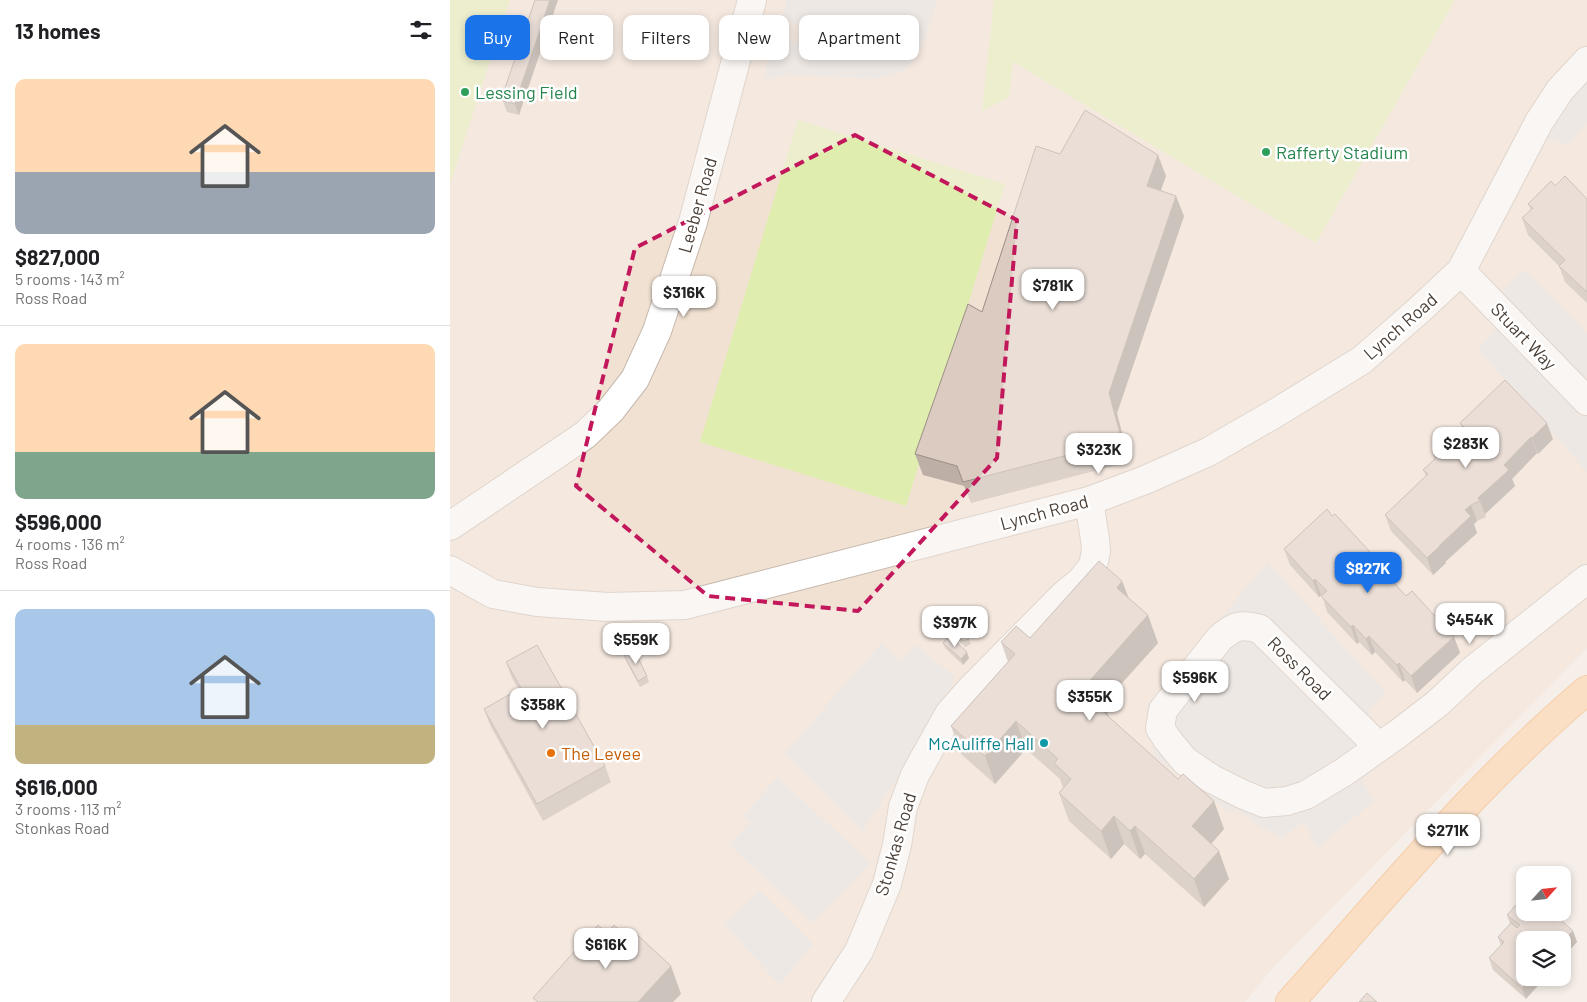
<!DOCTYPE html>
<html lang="en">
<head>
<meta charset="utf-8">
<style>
  body { margin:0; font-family:Barlow,sans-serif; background:#f6f6f6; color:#202124; height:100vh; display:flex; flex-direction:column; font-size:19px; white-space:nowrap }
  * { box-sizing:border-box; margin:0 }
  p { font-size:16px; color:#757577 }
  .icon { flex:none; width:28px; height:28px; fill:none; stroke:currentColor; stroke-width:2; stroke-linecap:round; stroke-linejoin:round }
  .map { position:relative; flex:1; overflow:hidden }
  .panel { display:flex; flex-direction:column; background:#fff; width:450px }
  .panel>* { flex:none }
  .banner { position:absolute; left:15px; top:15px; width:475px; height:45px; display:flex; gap:10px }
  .needle { width:32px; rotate:63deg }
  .fabs { position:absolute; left:1066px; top:866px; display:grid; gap:10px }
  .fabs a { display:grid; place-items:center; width:55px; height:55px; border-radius:10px; background:#fff; box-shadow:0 2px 8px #0003; font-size:25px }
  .price { position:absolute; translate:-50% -42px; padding:0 11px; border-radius:10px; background:#fff; color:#222; font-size:16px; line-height:32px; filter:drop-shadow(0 1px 2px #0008) }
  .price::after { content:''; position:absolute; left:50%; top:30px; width:15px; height:11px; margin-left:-8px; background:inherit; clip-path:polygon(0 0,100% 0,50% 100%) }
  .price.on { background:#1a73e8; color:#fff }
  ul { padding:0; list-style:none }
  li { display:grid; align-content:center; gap:10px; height:265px; padding:0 15px }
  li+li { border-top:1px solid #e0e0e0 }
  li span { display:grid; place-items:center; height:155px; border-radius:10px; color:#555 }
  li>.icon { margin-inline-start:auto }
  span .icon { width:90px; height:90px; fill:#fffc; stroke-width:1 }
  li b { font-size:21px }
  h2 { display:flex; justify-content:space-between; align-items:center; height:60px; padding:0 15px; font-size:21px }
  .tag { padding:0 18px; border-radius:10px; background:#fff; box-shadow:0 2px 8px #0003; font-size:18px; line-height:45px }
  .tag.on { background:#1a73e8; color:#fff }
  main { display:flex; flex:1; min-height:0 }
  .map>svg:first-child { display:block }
  .education { fill:#f1e1d2 }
  .green { fill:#dfeeae }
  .parking { fill:#e4e0de }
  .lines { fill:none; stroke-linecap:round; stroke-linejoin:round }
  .minor-casing { stroke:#c6b8ad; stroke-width:30 }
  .major-casing { stroke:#f1a55c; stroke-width:30 }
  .minor { stroke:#fff; stroke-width:28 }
  .major { stroke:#ffcd99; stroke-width:28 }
  .wall { fill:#bdafa5 }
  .shaded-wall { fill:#9a8e86 }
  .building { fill:#dccbc0; stroke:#9a8e86 }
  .marked { fill:none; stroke:#c2185b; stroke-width:4; stroke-dasharray:10 6; stroke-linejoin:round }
  .leisure-dot { fill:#2e9e5b; stroke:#fff; stroke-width:2 }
  .culture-dot { fill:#0f9aa8; stroke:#fff; stroke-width:2 }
  .food-dot { fill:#e8710a; stroke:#fff; stroke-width:2 }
  .labels { text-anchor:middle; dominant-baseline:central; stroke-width:5; stroke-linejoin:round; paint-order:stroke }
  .leisure-label { font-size:18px; fill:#27864d; stroke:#fff; text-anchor:start }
  .street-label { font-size:18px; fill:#4b3f36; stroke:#fff }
  .culture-label { font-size:18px; fill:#0d838f; stroke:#fff; text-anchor:end }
  .food-label { font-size:18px; fill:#c56008; stroke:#fff; text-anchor:start }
</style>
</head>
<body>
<main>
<section class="panel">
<h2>13 homes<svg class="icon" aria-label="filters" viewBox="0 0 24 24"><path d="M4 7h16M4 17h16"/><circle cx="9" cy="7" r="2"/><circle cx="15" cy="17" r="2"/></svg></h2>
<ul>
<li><span style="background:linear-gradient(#ffd9b3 60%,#9aa5b1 0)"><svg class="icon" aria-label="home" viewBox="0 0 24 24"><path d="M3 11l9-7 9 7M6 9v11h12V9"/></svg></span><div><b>$827,000</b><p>5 rooms · 143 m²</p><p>Ross Road</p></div></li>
<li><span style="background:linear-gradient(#ffd9b3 70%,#7fa58c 0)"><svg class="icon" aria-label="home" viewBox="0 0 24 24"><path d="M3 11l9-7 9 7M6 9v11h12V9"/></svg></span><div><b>$596,000</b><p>4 rooms · 136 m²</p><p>Ross Road</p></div></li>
<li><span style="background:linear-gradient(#a9c7e8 75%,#c2b280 0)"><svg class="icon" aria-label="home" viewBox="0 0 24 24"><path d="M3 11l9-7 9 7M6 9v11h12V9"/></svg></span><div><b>$616,000</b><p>3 rooms · 113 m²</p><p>Stonkas Road</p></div></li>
</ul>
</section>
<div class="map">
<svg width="1137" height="1002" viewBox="0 0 1137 1002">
  <rect width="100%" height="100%" fill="#f6efe9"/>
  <polygon class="education" points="0,0 1137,0 1137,648 822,969 795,1002 0,1002"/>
  <g class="green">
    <polygon points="0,0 60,0 0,184"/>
    <polygon points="544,0 1005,0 866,243 563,62 559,97 532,111"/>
    <polygon points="348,120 555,184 456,506 250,442"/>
  </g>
  <g class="parking">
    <polygon points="337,0 487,0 474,44 464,60 454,70 443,75 422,79 346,75 333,75 314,81 322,39 346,42 352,40 353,36 355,32 351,26 332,19"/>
    <polygon points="1137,71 1137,123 1118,145 1091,137"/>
    <polygon points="1074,270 1137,333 1137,472 1028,350 1044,331 1054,288"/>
    <polygon points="818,562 935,692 919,711 921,719 941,757 912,780 924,801 867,848 853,822 832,839 800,820 796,816 789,812 777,811 704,756 696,706"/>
    <polygon points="431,643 449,661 466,645 505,677 485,721 412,832 335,753"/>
    <polygon points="328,777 420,863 363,923 279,845 299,823 293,815"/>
    <polygon points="310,891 363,944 330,985 274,925"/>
  </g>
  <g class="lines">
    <defs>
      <g id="minor">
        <polyline points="1011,271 1137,401"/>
        <polyline points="0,526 135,435 161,410 185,379 207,331 243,222 302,0"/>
        <polyline points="0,570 43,594 87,602 158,607 235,605 639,501 695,480 758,452 824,414 912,360 968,311 1011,271 1089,122 1110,90 1137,61"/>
        <path d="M 929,747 L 810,629 C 792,624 785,625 770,638 L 713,710 L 710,728 L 717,739 L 735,761 L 762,779 L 792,794 L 814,803 L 837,801 L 856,795 L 894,772 L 949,733 L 988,703 L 1022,671 L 1137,579"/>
        <polyline points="376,1002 409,951 437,884 447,845 453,807 465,775 499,714 521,689 614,595 631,581 643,566 646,551 645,539 639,501"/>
      </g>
      <path id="major" d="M 840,1002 C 936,895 1027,783 1137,690"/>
    </defs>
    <use href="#minor" class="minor-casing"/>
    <use href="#major" class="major-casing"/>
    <use href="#minor" class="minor"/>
    <use href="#major" class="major"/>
  </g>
  <g class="wall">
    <polygon points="85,0 69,115 57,112 53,101"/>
    <polygon points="610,154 716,176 711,190 734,216 667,413 679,462 521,503 514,486 473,475 465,454 532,312"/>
    <polygon points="1105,186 1137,199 1137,303 1115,282 1109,266 1078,235 1072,218 1081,210 1078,204"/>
    <polygon points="1010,423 1103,439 1088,454 1087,453 1062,479 1065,486 1035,514 1036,517 1027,521 1024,524 1027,533 995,562 996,563 983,575 941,531 935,515 976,476 973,470 985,459 984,455 1003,441 1013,430"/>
    <polygon points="882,516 920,552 923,560 956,596 1004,637 1010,653 967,693 955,680 953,682 925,652 922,655 909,642 907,644 877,612 872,595 871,595 869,597 840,565 834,549"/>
    <polygon points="672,581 678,598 708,643 654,703 659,717 774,829 761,844 779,879 754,907 695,854 690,859 674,844 661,859 619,821 609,793 613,788 610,779 576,749 545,784 511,754 501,726 558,662 551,642 580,638"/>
    <polygon points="502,630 519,639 521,644 515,647 504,635"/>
    <polygon points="493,643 519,658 513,665 495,648"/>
    <polygon points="174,655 197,676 199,682 190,687 176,661"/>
    <polygon points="56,662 155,766 161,782 93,821 40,725 34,709 69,690 62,678"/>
    <polygon points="1057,915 1123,931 1127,942 1112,958 1112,940 1076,999 1043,970 1039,958 1051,946 1048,937 1060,924"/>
  </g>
  <g class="shaded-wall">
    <polygon points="100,0 108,0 69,115 65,104"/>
    <polygon points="708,155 716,176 705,206 697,186"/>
    <polygon points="726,196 734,216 667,413 679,462 672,441 659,393"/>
    <polygon points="1097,423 1103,439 1088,454 1082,438"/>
    <polygon points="1081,437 1087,453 1062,479 1065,486 1035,514 1030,501 1028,498 1054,465"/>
    <polygon points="1021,505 1027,521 1024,524 1027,533 995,562 996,563 983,575 977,558 989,546 1015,510"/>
    <polygon points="920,552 926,568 914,557"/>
    <polygon points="865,579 871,595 869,597 863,581"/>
    <polygon points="672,581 683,609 667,588"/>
    <polygon points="698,615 708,643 654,703 664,731 635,686"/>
    <polygon points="903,625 909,642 907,644 901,627"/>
    <polygon points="919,636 925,652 922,655 916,639"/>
    <polygon points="1004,637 1010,653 967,693 961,676"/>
    <polygon points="517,652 519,658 513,665 511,659"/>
    <polygon points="949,663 955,680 953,682 947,665"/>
    <polygon points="566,721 576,749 545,784 535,756"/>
    <polygon points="764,801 774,829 752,854 742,826"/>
    <polygon points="664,816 674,844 661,859 651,831"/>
    <polygon points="685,826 695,854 690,859 680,831"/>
    <polygon points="769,851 779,879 754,907 744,879"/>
    <polygon points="1123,931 1127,942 1112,958 1112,942"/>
    <polygon points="221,966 231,994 223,1002 188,1002"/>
    <polygon points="1081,978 1095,978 1076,999 1072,988"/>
  </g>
  <g class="building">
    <polygon points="85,0 100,0 65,104 53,101 52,97"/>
    <polygon points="635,110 708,155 697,186 726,196 659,393 672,441 513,482 507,466 465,454 518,304 532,312 586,146 610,154"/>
    <polygon points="1115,176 1137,199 1137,292 1109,266 1115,260 1072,218 1083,208 1078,204 1101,181 1105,186"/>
    <polygon points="1055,380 1097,423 1082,438 1081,437 1054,465 1059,470 1028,498 1030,501 1021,505 1015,510 1021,516 989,546 990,546 977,558 935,515 978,474 973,470 986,458 984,455 1001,438 1003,441 1015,428 1010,423"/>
    <polygon points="877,509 882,516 885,514 920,552 914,557 920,562 923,560 956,596 962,591 1004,637 961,676 949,663 947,665 919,636 916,639 903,625 901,627 871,596 877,591 865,579 863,581 834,549"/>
    <polygon points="649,561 672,581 667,588 698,615 635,686 654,703 649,708 728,779 733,774 764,801 742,826 769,851 744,879 685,826 680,831 664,816 651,831 609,793 621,779 604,763 608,759 566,721 535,756 501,726 565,654 551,642 566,626 580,638"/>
    <polygon points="504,625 519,639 513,641 502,630 501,626"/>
    <polygon points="499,636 517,652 511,659 493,643"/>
    <polygon points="87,645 155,766 87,804 34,709 71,688 56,662"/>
    <polygon points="184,650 197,676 188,681 174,655"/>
    <polygon points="1075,895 1075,912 1102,912 1123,931 1112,942 1112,940 1075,940 1075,978 1081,978 1072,988 1039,958 1054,942 1048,937 1061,923 1067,928 1070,925 1057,915"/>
    <polygon points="148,925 157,933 164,925 176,936 182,930 221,966 188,1002 88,1002 83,998"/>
    <polygon points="917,993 927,1002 909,1002"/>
  </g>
  <path d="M0 0H1137V1002H0ZM 405,135 L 567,220 L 547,458 L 408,611 L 258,596 L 126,486 L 185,248 Z" fill="#f6efe9" fill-opacity=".55" fill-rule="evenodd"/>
  <path class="marked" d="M 405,135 L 567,220 L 547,458 L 408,611 L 258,596 L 126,486 L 185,248 Z"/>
  <g class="leisure-dot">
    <circle cx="15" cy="92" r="5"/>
    <circle cx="816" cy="152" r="5"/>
  </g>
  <circle class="culture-dot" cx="594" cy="743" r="5"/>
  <circle class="food-dot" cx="101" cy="753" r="5"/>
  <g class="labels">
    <g class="leisure-label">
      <text x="25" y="92">Lessing Field</text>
      <text x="826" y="152">Rafferty Stadium</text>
    </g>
    <g class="street-label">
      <text transform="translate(247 205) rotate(-74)">Leeber Road</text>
      <text transform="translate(950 326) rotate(-41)">Lynch Road</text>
      <text transform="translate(1074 336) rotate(46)">Stuart Way</text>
      <text transform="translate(594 512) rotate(-15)">Lynch Road</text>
      <text transform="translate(850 668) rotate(45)">Ross Road</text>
      <text transform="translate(445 844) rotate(-74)">Stonkas Road</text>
    </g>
    <g class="culture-label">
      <text x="584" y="743">McAuliffe Hall</text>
    </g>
    <g class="food-label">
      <text x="111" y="753">The Levee</text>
    </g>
  </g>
</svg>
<div class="fabs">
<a><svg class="needle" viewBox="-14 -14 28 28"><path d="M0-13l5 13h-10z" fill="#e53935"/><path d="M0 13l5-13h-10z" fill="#757577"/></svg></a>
<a><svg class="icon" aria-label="layers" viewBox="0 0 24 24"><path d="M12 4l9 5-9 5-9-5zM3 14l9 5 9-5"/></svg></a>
</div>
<b class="price" style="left:603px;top:311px">$781K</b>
<b class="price" style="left:234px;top:318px">$316K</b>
<b class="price" style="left:1016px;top:469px">$283K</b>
<b class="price" style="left:649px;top:475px">$323K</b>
<b class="price on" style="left:918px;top:594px">$827K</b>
<b class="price" style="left:1020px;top:645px">$454K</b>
<b class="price" style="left:505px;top:648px">$397K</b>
<b class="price" style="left:186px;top:665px">$559K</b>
<b class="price" style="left:745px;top:703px">$596K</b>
<b class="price" style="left:640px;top:722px">$355K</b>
<b class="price" style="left:93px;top:730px">$358K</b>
<b class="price" style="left:998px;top:856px">$271K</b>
<b class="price" style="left:156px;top:970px">$616K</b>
<div class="banner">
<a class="tag on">Buy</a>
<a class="tag">Rent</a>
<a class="tag">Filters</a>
<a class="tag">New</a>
<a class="tag">Apartment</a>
</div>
</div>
</main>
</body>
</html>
